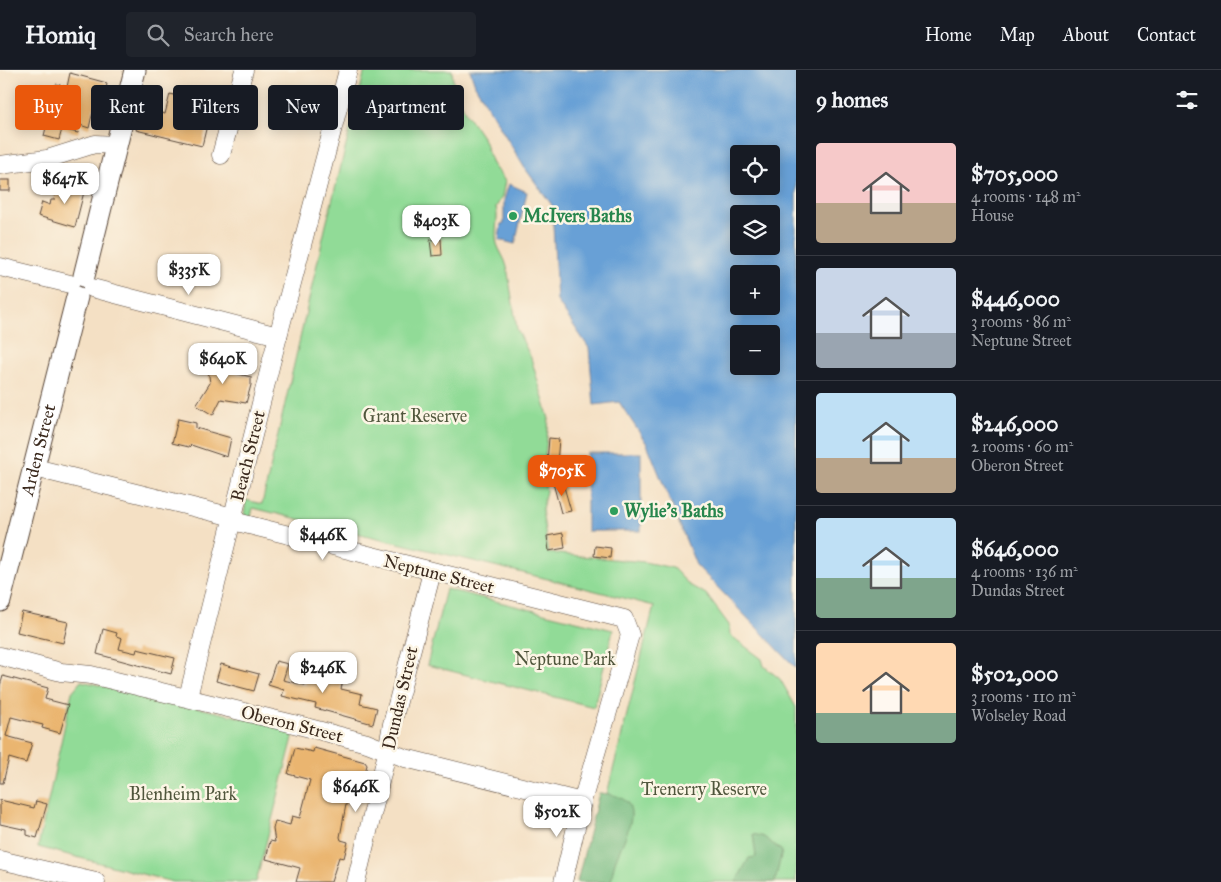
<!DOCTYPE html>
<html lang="en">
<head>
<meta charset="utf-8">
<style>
  body { margin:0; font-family:"IM FELL Great Primer",serif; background:#20242c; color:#f1f3f6; height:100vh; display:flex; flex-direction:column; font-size:19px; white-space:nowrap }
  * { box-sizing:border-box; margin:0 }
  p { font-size:16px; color:#9ea1a6 }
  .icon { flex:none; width:28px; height:28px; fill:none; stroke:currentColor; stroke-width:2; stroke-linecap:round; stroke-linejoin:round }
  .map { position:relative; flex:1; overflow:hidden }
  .side { display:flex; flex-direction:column; background:#171b24; width:425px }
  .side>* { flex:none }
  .top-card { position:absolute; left:15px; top:15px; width:475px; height:45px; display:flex; gap:10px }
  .controls { position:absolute; left:730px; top:75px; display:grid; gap:10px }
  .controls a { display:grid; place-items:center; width:50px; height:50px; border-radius:5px; background:#171b24; box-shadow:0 2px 12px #0003; font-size:25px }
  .price { position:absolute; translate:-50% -42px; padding:0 11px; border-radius:10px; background:#fff; color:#222; font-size:16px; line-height:32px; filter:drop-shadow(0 1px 2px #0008) }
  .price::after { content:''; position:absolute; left:50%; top:30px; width:15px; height:11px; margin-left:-8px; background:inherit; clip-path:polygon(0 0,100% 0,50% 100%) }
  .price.current { background:#ea580c; color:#fff }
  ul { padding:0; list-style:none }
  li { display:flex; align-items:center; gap:15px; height:125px; padding:0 20px }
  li+li { border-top:1px solid #363941 }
  li span { display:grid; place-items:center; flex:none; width:140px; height:100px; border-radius:5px; color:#555 }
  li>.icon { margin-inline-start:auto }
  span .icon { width:60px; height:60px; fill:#fffc; stroke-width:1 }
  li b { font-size:21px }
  h2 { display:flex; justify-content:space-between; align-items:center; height:60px; padding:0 20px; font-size:21px }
  .tag { padding:0 18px; border-radius:5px; background:#171b24; box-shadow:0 2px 12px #0003; font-size:18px; line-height:45px }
  .tag.current { background:#ea580c; color:#fff }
  header { display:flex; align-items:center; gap:30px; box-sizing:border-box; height:70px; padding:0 25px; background:#171b24; border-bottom:1px solid #363941 }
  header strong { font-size:24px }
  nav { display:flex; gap:28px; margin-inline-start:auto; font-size:18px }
  .search { width:350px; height:45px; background:#20242c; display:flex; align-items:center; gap:12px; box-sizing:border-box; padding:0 18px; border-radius:5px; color:#9ea1a6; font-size:19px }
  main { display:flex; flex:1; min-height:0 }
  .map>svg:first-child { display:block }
  .green { fill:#91db97; stroke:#66825a }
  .forest { fill:#74bb80; stroke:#58724f }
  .water { fill:#67a0d6; stroke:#51657a; fill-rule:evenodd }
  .building { fill:#eab56f }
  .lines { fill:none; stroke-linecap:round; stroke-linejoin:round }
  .minor-casing { stroke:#574537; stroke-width:19 }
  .major-casing { stroke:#574537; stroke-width:23 }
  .minor { stroke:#fff; stroke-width:18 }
  .major { stroke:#fff; stroke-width:21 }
  .leisure-dot { fill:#2e9e5b; stroke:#fcf5e5; stroke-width:2 }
  .labels { text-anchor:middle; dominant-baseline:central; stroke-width:5; stroke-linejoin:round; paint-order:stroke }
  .leisure-label { font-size:18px; font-weight:bold; fill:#27864d; stroke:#fcf5e5; text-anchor:start }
  .park-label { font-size:18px; fill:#50563c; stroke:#fcf5e5 }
  .street-label { font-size:18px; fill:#3b2a1e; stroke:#fcf5e5 }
</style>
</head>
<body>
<header>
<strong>Homiq</strong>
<div class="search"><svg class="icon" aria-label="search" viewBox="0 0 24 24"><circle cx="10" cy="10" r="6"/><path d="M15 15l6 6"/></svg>Search here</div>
<nav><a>Home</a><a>Map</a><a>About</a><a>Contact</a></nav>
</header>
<main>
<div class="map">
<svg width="796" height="812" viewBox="0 0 796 812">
  <rect width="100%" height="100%" fill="#fcf5e5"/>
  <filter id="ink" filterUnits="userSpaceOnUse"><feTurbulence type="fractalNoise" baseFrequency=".02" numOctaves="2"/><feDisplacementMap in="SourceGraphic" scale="10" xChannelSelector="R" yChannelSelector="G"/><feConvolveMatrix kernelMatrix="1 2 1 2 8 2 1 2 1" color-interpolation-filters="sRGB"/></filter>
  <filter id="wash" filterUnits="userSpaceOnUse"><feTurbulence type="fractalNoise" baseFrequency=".0096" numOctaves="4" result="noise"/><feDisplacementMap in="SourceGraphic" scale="20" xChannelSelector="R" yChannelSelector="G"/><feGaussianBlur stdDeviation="1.12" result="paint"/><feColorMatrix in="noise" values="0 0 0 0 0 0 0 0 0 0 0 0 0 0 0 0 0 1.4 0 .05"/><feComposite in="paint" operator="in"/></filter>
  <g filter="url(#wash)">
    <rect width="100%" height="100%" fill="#f4e0c4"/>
    <g class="green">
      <path d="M 365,0 L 452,0 L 453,11 L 465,42 L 484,70 L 492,94 L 505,111 L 502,127 L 496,137 C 499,149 494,161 497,174 C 499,181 505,188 507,197 L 517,259 L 531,288 L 549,349 L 543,405 L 546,421 L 542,439 L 548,483 L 644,492 L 673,498 L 689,515 L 706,524 L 729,555 L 730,565 L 762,589 L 764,596 L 780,609 L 796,637 L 796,812 L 585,812 L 654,536 C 521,501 387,471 253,438 L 250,451 L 244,445 L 246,430 L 262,434 L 326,155 Z"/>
      <polygon points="446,519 613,560 594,637 427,595"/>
      <polygon points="81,611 295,660 256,812 173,812 38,777 72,622"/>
    </g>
    <g class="forest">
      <path d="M 599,723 C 652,726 626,762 615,792 C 613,799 612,806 611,812 L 577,812 Z"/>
      <polygon points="753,764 764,767 782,781 775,812 736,812 749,788 756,787"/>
    </g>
    <g class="water">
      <path d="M 470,0 L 796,0 L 796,598 L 696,495 L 647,374 L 619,332 L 594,335 L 589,278 L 557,231 L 552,135 L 524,97 L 475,15 ZM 739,84 L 771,84 L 771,116 L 739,116 ZM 739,144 L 771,144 L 771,176 L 739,176 ZM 739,204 L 771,204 L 771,236 L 739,236 ZM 739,264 L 771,264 L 771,296 L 739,296 Z"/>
      <polygon points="509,114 527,122 515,174 499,170 501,154 504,153 504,130"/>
      <polygon points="235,280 236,284 250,281 252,289 231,293 228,281"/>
      <rect x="587" y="383" width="54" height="78"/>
    </g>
    <g id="blocks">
      <g class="building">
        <polygon points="70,3 107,13 105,27 109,28 107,40 94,37 89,58 80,55 78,63 62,59 59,70 44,66 47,53 44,52 47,41 50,42 56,14 67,17"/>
        <polygon points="170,24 212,34 202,76 136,60 142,38 165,44"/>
        <rect x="0" y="110" width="10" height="11"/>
        <polygon points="71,110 86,114 75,157 38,146 42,132 50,135 51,130 54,130 55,125 63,117 66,118"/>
        <polygon points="441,169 442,185 432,186 430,170"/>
        <polygon points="224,283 227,301 251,307 251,315 246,333 221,329 213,345 196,335 210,313 206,286"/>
        <polygon points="178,349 196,353 196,358 231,368 227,387 191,375 189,377 172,373"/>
        <polygon points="549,368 559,369 556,406 546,405"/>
        <polygon points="562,410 571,441 561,443 553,413"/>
        <polygon points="563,463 565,478 549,481 547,466"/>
        <polygon points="595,476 611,478 610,488 594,486"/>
        <polygon points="22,542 68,552 63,573 17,562"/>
        <polygon points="103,559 117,563 116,566 122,568 119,579 136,583 137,579 175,588 171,604 97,584"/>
        <polygon points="276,591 288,594 283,610 305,615 309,600 343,610 341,619 362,624 360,634 377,638 373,654 315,638 316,634 282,626 284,620 268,615"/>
        <polygon points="221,594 259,604 254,621 216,611"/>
        <polygon points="3,606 48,618 45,629 68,635 60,663 42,658 43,655 11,647 6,666 32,673 26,693 9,688 3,713 0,713 0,616"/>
        <polygon points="295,678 313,682 314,678 365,692 367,695 361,718 358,717 354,731 347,729 340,767 341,770 348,772 344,788 339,787 331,812 296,812 300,798 266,789 270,771 275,772 273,759 275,751 290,755 292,746 300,748 310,710 288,704"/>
        <polygon points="0,730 34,738 36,731 47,734 37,768 27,765 27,760 0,754"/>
      </g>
    </g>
  </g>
  <g filter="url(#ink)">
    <use href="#blocks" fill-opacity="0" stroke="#574537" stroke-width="1"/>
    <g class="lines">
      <defs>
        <g id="minor">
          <polyline points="221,85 244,0"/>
          <polyline points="0,95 47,89 95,74 116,75"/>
          <polyline points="0,197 70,214"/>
          <polyline points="92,218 278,266"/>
          <polyline points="35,398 225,445 241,453 624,549 630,565 582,732 563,812"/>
          <polyline points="0,586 61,602 91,605 298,655 367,673 405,688 582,732"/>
          <polyline points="188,627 271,293 348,0"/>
          <polyline points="0,790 96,812"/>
          <polyline points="356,812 386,687 392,654 432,502"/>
        </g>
        <g id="major">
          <polyline points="84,206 135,0"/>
          <path id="s1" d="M 0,531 L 77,227"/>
        </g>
      </defs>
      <use href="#minor" class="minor-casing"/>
      <use href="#major" class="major-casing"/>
      <use href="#minor" class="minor"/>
      <use href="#major" class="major"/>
    </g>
  </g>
  <g class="leisure-dot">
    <circle cx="513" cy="146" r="5"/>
    <circle cx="614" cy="441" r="5"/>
  </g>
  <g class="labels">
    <g class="leisure-label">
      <text x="523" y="146">McIvers Baths</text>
      <text x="624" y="441">Wylie's Baths</text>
    </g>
    <g class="park-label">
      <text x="415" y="346">Grant Reserve</text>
      <text x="565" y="589">Neptune Park</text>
      <text x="704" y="719">Trenerry Reserve</text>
      <text x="183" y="724">Blenheim Park</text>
    </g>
    <g class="street-label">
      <text stroke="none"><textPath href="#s1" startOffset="156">Arden Street</textPath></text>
      <text transform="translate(248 386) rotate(-76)">Beach Street</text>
      <text transform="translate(439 504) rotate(14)">Neptune Street</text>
      <text transform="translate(400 628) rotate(-77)">Dundas Street</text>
      <text transform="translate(292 654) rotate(14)">Oberon Street</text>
    </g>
  </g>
</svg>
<div class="controls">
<a><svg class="icon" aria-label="locate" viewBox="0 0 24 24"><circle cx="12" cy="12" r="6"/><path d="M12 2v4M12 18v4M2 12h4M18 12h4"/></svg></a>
<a><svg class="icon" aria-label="layers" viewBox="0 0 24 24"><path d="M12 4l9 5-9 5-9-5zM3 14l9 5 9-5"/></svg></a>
<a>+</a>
<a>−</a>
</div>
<b class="price" style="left:65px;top:135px">$647K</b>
<b class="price" style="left:436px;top:177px">$403K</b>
<b class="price" style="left:189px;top:226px">$335K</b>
<b class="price" style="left:223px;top:315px">$640K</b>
<b class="price current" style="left:562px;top:427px">$705K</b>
<b class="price" style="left:323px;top:491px">$446K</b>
<b class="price" style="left:323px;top:624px">$246K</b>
<b class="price" style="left:356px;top:743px">$646K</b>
<b class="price" style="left:557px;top:768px">$502K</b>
<div class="top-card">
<a class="tag current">Buy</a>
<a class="tag">Rent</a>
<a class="tag">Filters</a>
<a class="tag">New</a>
<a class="tag">Apartment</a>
</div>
</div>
<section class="side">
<h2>9 homes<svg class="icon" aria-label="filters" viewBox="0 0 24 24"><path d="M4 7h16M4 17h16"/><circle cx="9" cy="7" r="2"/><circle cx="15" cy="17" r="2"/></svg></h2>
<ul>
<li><span style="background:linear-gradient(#f6c9c9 60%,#b9a48a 0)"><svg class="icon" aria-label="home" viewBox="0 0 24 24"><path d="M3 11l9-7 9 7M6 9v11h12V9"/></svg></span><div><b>$705,000</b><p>4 rooms · 148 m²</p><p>House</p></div></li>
<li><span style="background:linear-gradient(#c9d6e8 65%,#9aa5b1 0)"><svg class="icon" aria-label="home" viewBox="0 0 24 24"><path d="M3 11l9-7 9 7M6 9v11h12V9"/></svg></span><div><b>$446,000</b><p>3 rooms · 86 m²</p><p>Neptune Street</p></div></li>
<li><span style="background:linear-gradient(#bfe0f5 65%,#b9a48a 0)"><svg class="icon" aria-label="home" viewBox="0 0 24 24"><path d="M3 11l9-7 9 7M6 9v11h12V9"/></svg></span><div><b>$246,000</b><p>2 rooms · 60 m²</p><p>Oberon Street</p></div></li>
<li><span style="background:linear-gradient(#bfe0f5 60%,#7fa58c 0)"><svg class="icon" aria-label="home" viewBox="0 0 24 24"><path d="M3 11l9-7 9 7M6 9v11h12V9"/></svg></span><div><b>$646,000</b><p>4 rooms · 136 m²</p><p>Dundas Street</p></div></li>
<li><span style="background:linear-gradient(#ffd9b3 70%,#7fa58c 0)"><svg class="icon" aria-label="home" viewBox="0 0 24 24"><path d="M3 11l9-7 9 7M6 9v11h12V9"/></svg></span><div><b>$502,000</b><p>3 rooms · 110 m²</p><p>Wolseley Road</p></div></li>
</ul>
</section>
</main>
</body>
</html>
